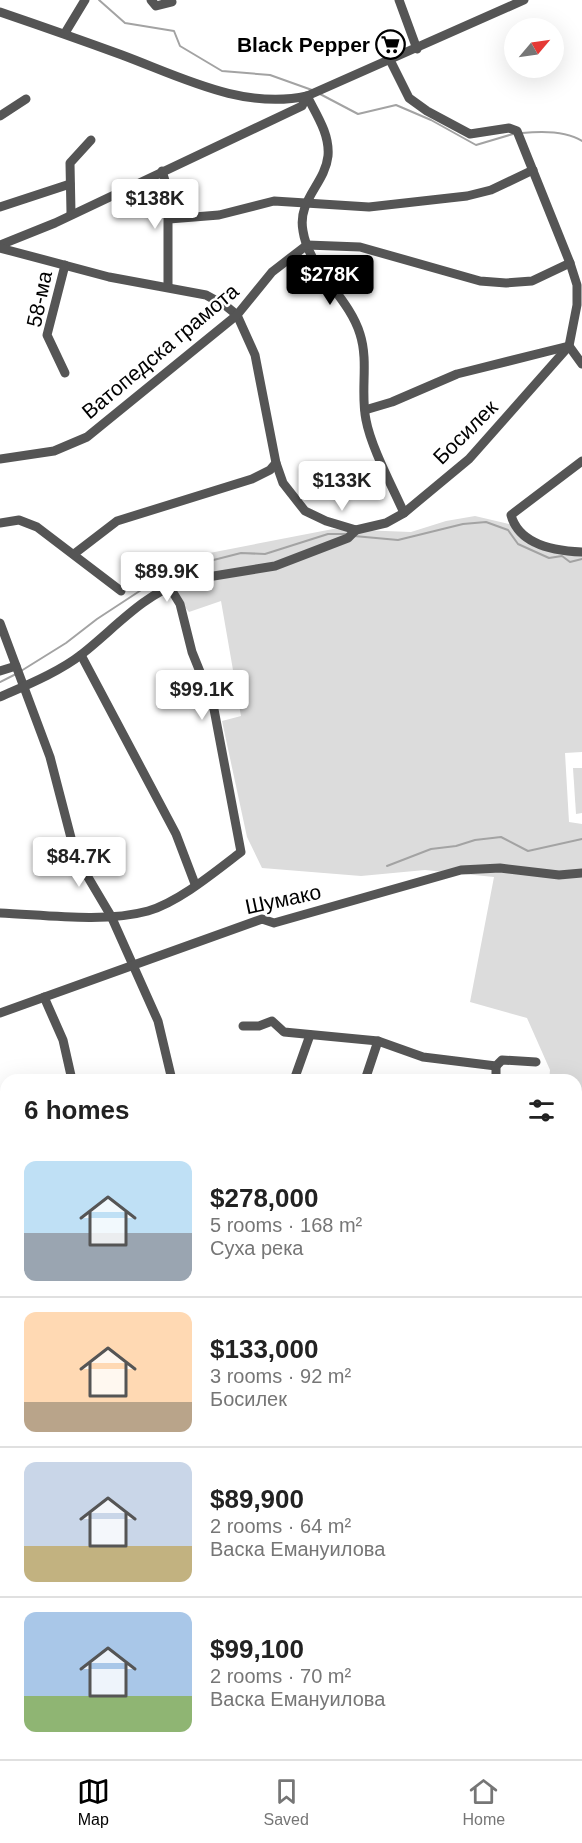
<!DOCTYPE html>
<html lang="en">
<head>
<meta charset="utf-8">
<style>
  body { margin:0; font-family:Arial,sans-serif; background:#f6f6f6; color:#222; height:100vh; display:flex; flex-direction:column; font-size:22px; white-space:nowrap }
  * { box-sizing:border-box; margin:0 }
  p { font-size:20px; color:#767676 }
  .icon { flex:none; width:33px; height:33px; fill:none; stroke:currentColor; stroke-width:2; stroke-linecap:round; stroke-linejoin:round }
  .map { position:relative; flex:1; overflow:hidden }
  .details { position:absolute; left:0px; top:1074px; width:582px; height:686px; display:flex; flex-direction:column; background:#fff; border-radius:18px 18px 0 0; box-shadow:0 6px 24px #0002 }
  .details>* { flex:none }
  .needle { width:39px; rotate:61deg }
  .buttons { position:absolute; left:504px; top:18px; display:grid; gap:12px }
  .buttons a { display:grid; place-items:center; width:60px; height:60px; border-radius:50%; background:#fff; box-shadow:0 6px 24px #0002; font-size:30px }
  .price { position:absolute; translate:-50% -51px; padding:0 14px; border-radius:6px; background:#fff; color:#222; font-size:20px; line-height:39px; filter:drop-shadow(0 2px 3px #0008) }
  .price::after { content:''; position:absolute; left:50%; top:36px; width:18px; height:14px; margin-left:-9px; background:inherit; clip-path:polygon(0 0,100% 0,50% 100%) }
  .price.selected { background:#000; color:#fff }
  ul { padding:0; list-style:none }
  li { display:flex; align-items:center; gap:18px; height:150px; padding:0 24px }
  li+li { border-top:2px solid #e0e0e0 }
  li span { display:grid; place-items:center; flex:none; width:168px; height:120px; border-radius:12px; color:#555 }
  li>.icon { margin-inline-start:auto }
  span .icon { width:72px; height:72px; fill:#fffc; stroke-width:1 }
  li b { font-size:26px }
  h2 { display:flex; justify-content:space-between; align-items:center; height:72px; padding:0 24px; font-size:26px }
  .tabs { display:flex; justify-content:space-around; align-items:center; height:84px; border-top:2px solid #e0e0e0; background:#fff; font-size:16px; color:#767676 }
  .tabs a { display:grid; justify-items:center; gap:3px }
  .tabs .selected { color:#000 }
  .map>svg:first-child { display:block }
  .green { fill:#dcdcdc }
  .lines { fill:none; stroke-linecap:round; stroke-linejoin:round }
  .stream { stroke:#a3a3a3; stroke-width:2 }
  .minor { stroke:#555; stroke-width:9 }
  .labels { text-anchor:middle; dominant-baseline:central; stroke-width:5; stroke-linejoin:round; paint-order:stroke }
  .poi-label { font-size:21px; font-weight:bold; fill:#000; stroke:#fff; text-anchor:end }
  .street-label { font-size:21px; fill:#000; stroke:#fff }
</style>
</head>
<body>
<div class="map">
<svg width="582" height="1759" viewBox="0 0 582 1759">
  <rect width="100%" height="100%" fill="#fff"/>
  <g class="green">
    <polygon points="475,516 513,525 527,540 582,552 582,752 565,753 569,822 582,824 582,1272 576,1272 576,1080 549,1080 550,1070 527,1018 470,1002 494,877 425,870 361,876 262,868 247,837 222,721 241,716 221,601 189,612 167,587 189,557 333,529 411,532 446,521"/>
    <polygon points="573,768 582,768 582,813 576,814"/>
    <polygon points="576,1455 582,1460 582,1507 576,1504"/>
    <polygon points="576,1644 582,1648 582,1759 167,1759 172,1754 576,1754"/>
  </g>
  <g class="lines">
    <g class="stream">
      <polyline points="99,0 125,23 174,31 180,46 222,71 270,75 312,90"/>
      <polyline points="320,94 358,114 396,105 431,120 476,145 513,134"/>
      <path d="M 522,133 C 541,131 565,130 582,141"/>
      <polyline points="354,536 398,540 463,524 486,522 508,530 518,544 549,558 562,556 570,562 582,559"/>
      <polyline points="21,671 66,643 97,619 158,579 182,568 241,553 265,554 328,534 346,534"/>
      <polyline points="0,682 16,674"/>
      <polyline points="387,866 431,849 456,846 475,840 501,837 528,851 582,839"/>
      <polyline points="292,1759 293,1754"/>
    </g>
    <g class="minor">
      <polyline points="151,0 156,6 172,2"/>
      <polyline points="399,0 417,49"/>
      <path d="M 0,12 C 41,26 81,40 122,55 C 181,77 243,110 307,96 L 524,0"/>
      <polyline points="65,33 85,0"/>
      <path d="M 307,96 C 316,114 330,134 328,156 C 325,184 297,200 303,231 C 309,270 349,297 360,334 C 369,362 360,392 366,420 C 371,447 392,486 404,513"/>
      <polyline points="0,116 26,99"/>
      <polyline points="162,171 168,190 168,287"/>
      <polyline points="0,207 70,184"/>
      <polyline points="71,213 70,163 91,140"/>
      <polyline points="169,219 219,215 274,201 369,207 467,196 491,190 533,170"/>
      <polyline points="0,245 55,223 302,106 307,96"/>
      <polyline points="0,248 109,277 206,295 226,306 237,315 255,355 276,463 283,483 305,511 326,521 356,530 386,523 404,513 469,459 569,346 577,305 577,285 570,263 517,131 509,128 470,134 427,111 409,98 390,60"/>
      <polyline points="65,265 47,335 65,373"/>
      <polyline points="365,410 392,402 457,374 569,346 582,364"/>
      <polyline points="0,459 54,451 87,437 237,315 272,272 307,245 360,247 480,281 506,283 532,281 570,263"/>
      <path d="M 582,461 L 511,515 C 519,545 555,551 582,552"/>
      <polyline points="0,523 19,520 37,527 121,591"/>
      <polyline points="74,554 117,521 252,479 270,470 276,463"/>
      <polyline points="0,623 50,757 76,857 111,916 158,1021 172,1080"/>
      <polyline points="81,655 176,834 195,884"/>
      <polyline points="0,671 16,666"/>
      <path d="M 0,697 C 27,685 59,672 82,654 C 116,627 142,596 183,581 L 275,566 L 348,538 L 356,530"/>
      <path d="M 0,913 C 46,915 104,923 148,911 C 179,902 216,871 241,852 L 213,704 L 192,652 L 180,604 L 169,586"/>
      <polyline points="44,997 63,1040 72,1080"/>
      <polyline points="0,1013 262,919 274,923 461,870 500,868 559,875 582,873"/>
      <polyline points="243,1026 259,1026 272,1021 284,1032 378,1041 423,1057 496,1066 502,1060 536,1062"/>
      <polyline points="496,1066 496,1080"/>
      <polyline points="294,1080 310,1035"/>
      <polyline points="365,1080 378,1041"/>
      <polyline points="0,1165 6,1166"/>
      <polyline points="0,1320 6,1322"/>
      <polyline points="0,1367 6,1368"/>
      <polyline points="0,1452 6,1454"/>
      <polyline points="0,1543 6,1545"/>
      <polyline points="576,1566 582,1566"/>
      <polyline points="576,1624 582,1626"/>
      <polyline points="0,1638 6,1618"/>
      <polyline points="576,1638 582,1640"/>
      <polyline points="28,1759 36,1754"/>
      <polyline points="60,1759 61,1754"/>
      <polyline points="140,1759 144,1754"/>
      <polyline points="153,1759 158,1754"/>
      <polyline points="307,1759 307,1754"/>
    </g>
  </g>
  <defs>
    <symbol id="supermarket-ring" viewBox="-11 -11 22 22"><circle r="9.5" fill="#fff" stroke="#000" stroke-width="1.5"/><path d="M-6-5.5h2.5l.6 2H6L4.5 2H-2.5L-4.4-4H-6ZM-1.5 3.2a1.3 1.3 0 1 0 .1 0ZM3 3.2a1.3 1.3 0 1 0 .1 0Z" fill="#000"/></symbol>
  </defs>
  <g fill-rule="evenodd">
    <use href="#supermarket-ring" x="374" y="28" width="33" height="33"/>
  </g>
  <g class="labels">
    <g class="poi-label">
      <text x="370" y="44">Black Pepper</text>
    </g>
    <g class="street-label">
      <text transform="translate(39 299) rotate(-78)">58-ма</text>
      <text transform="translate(160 351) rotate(-40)">Ватопедска грамота</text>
      <text transform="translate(465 432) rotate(-45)">Босилек</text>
      <text transform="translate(283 899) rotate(-12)">Шумако</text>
    </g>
  </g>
</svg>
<div class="buttons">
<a><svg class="needle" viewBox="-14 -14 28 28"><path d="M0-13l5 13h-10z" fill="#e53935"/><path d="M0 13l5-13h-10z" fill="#767676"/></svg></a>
</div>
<b class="price" style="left:155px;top:230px">$138K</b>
<b class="price selected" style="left:330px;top:306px">$278K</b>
<b class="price" style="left:342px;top:512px">$133K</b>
<b class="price" style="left:167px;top:603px">$89.9K</b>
<b class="price" style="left:202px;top:721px">$99.1K</b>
<b class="price" style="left:79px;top:888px">$84.7K</b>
<section class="details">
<h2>6 homes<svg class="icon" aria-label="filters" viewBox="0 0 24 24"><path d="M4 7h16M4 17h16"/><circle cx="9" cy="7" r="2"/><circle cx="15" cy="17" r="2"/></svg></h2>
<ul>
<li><span style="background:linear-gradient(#bfe0f5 60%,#9aa5b1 0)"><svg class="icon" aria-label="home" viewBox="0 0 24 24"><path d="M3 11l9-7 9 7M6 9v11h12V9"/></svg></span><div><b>$278,000</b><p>5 rooms · 168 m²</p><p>Суха река</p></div></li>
<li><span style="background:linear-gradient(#ffd9b3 75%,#b9a48a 0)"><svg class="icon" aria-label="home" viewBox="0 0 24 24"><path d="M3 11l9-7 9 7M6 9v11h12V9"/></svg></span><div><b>$133,000</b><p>3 rooms · 92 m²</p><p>Босилек</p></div></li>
<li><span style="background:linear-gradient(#c9d6e8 70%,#c2b280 0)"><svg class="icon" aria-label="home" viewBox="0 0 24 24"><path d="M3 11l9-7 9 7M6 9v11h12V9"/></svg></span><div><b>$89,900</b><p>2 rooms · 64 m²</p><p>Васка Емануилова</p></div></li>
<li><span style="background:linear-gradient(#a9c7e8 70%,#8fb573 0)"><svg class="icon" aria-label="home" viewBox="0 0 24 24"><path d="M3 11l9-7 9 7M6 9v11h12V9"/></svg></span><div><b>$99,100</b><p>2 rooms · 70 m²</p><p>Васка Емануилова</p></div></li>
</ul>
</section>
</div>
<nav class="tabs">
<a class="selected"><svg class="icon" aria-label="map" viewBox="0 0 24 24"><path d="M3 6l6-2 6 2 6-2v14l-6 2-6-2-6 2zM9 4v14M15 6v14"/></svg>Map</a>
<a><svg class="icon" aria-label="saved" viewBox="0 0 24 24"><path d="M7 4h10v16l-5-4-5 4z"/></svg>Saved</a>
<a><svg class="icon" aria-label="home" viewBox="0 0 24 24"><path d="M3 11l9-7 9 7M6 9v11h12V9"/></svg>Home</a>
</nav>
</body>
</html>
